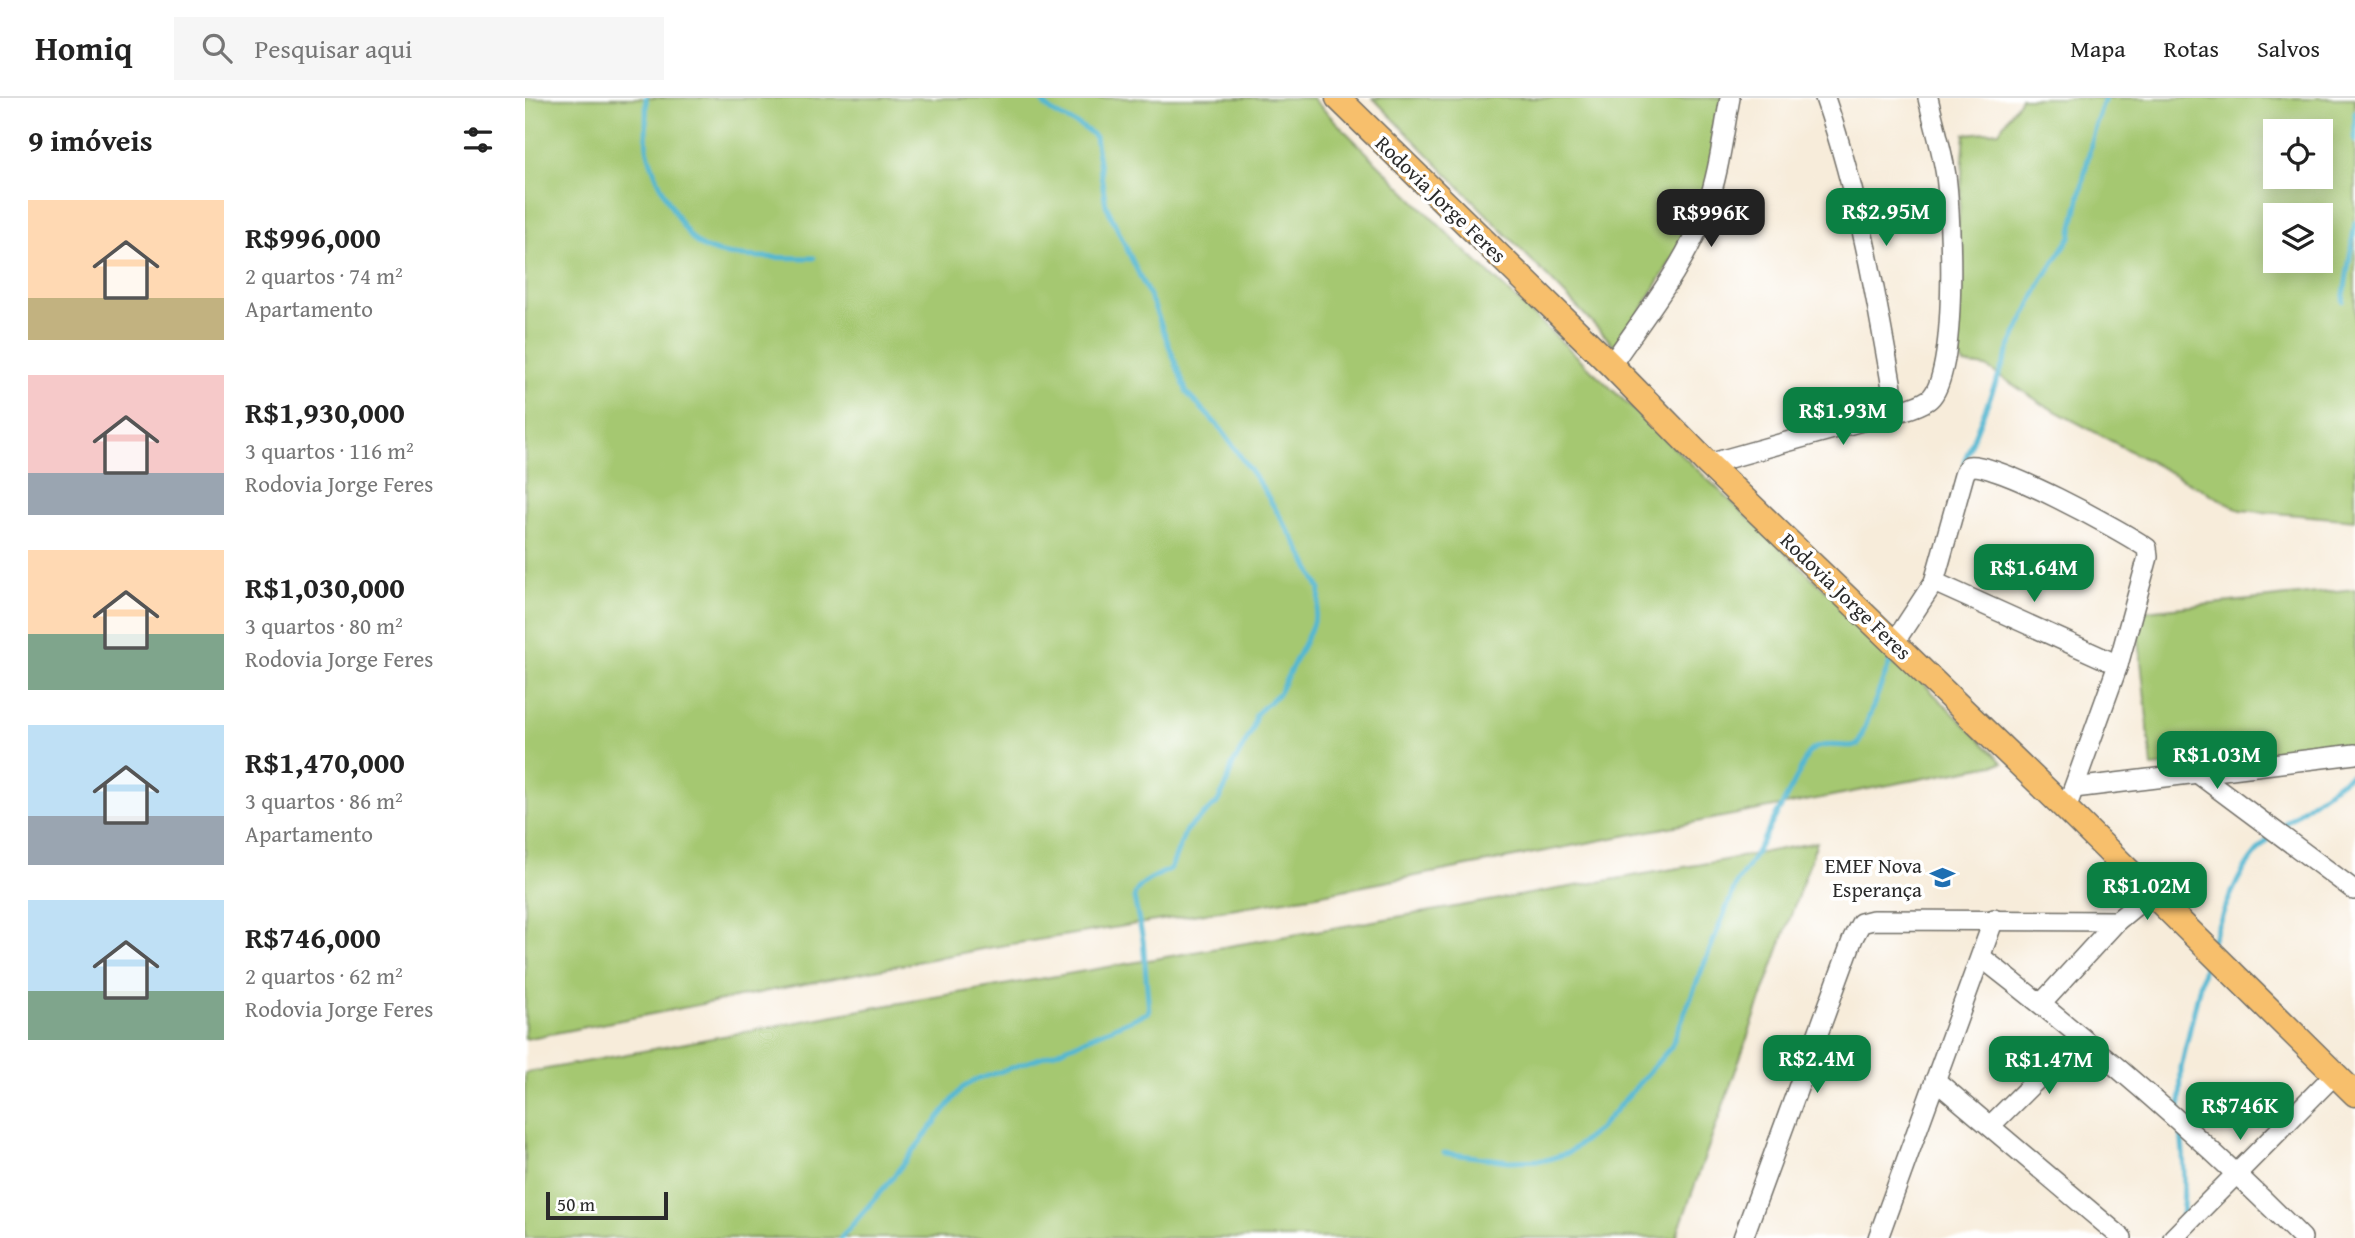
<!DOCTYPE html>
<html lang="pt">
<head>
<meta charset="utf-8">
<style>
  body { margin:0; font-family:"Gentium Book Plus",serif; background:#f6f6f6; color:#222; height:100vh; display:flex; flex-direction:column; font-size:26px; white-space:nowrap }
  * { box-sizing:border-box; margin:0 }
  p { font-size:23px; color:#767676 }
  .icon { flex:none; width:38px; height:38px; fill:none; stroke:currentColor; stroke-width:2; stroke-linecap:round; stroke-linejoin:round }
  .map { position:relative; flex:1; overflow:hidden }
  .side { display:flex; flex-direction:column; background:#fff; width:525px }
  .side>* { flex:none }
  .buttons { position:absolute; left:1738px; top:21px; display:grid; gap:14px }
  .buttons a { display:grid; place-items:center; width:70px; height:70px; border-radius:0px; background:#fff; box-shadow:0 4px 18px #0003; font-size:35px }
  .scale { position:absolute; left:21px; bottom:18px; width:122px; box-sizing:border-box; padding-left:7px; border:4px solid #2b2b2b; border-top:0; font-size:19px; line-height:24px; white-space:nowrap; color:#2b2b2b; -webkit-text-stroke:5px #fff; paint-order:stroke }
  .price { position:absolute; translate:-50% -60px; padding:0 16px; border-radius:14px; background:#0b8043; color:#fff; font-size:23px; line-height:46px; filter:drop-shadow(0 2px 4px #0008) }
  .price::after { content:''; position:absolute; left:50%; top:42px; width:21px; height:16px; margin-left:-10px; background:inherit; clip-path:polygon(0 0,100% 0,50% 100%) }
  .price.current { background:#222; color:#fff }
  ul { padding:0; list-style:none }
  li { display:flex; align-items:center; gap:21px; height:175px; padding:0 28px }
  li span { display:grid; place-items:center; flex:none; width:196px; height:140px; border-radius:0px; color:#555 }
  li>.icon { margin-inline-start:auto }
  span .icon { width:84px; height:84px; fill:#fffc; stroke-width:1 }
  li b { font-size:30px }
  h2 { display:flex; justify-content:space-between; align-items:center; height:84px; padding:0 28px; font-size:30px }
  header { display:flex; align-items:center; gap:42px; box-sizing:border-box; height:98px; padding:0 35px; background:#fff; border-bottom:2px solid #e0e0e0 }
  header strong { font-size:33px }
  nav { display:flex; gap:38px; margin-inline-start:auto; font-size:24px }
  .search { width:490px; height:63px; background:#f6f6f6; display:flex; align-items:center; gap:18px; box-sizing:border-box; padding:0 24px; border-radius:0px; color:#767676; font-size:26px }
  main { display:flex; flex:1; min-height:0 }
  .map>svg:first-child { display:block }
  .green { fill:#a5c871; stroke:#687a4e; stroke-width:2; fill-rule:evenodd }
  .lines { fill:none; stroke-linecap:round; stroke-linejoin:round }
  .stream { stroke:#53b7d1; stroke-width:5 }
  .minor-casing { stroke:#726f68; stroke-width:22 }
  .major-casing { stroke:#726f68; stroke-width:27 }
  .minor { stroke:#fff; stroke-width:19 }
  .major { stroke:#f7bf6c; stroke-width:24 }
  .labels { text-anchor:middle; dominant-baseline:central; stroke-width:7; stroke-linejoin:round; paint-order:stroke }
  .street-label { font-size:21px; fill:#2b2b2b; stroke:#fff }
  .poi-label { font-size:21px; fill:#2b2b2b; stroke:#fff; text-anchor:end }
</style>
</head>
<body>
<header>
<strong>Homiq</strong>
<div class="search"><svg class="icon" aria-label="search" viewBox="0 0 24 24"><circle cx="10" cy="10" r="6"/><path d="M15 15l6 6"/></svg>Pesquisar aqui</div>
<nav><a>Mapa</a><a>Rotas</a><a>Salvos</a></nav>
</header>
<main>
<section class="side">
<h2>9 imóveis<svg class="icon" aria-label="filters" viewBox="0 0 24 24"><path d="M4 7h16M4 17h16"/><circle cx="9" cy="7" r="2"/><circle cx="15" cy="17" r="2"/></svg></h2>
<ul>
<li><span style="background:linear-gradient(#ffd9b3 70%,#c2b280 0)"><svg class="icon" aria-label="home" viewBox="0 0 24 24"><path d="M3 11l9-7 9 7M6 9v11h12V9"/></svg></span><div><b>R$996,000</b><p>2 quartos · 74 m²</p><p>Apartamento</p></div></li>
<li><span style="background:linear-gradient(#f6c9c9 70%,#9aa5b1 0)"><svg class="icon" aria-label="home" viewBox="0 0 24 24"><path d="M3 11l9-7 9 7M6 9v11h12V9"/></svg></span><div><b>R$1,930,000</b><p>3 quartos · 116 m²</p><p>Rodovia Jorge Feres</p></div></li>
<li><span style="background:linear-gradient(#ffd9b3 60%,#7fa58c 0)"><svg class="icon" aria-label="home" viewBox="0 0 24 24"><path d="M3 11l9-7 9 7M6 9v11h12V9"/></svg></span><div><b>R$1,030,000</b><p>3 quartos · 80 m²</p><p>Rodovia Jorge Feres</p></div></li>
<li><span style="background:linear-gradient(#bfe0f5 65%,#9aa5b1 0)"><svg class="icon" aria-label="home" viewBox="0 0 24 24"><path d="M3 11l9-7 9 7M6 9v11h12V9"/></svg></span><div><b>R$1,470,000</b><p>3 quartos · 86 m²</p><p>Apartamento</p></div></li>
<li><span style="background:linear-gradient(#bfe0f5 65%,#7fa58c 0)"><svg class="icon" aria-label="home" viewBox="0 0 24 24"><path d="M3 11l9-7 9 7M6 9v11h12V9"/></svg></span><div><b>R$746,000</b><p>2 quartos · 62 m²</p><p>Rodovia Jorge Feres</p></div></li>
</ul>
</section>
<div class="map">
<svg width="1830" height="1140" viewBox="0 0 1830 1140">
  <rect width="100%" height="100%" fill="#fff"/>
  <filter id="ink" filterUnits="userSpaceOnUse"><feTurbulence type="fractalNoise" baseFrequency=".0143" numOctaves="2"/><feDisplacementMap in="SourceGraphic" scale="14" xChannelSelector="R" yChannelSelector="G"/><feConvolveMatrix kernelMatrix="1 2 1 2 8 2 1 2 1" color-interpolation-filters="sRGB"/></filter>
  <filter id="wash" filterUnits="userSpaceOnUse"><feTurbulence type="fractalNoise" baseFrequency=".00686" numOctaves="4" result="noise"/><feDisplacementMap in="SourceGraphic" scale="28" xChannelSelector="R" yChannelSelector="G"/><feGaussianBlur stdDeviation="1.57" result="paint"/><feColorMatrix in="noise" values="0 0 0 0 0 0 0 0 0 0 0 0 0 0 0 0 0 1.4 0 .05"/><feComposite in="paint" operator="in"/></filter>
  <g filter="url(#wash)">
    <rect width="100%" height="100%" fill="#f7ecda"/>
    <g class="green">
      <polygon points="0,0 787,0 934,147 1385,572 1478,665 792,797 462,850 0,941"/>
      <polygon points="848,0 1198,0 1182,103 1093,251"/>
      <path d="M 1496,0 L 1830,0 L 1830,422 L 1715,412 L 1519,307 L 1461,269 L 1439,266 L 1431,255 L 1426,221 L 1440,36 L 1474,33 ZM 1750,33 L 1796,33 L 1796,79 L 1750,79 ZM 1750,117 L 1796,117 L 1796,163 L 1750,163 Z"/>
      <polygon points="1830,491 1830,648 1627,669 1611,514"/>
      <polygon points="1292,744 1151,1140 0,1140 0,975 358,908 1200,762"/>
    </g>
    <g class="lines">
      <g class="stream">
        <path d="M 121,0 C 122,16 120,33 122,49 C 125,70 157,137 176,148 C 201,162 259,159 289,160"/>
        <polyline points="1830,14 1830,43"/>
        <polyline points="1818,203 1830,125"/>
        <polyline points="1439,364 1485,249 1518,181 1546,138 1570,28 1580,0"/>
        <path d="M 1686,845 C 1696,821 1704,797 1717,775 C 1743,731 1790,702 1830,674"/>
        <polyline points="1655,1016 1656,970 1681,860"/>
        <path d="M 919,1055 L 984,1063 L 1021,1062 L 1043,1055 L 1073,1032 L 1146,949 L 1212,784 C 1227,765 1237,744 1248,723 C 1261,701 1273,679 1283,655 C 1298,641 1316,651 1333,647 L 1369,554"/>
        <path d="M 1656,1124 C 1661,1093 1659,1063 1656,1032"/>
        <path d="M 316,1140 L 364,1084 L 437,990 L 448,983 L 526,956 L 624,914 L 618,842 L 609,800 C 612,783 633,779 646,770 L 661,732 L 692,705 L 701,688 L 707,668 L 727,633 L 731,616 L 754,595 L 785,533 L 794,506 L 795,491 L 774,450 L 737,389 L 696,331 L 662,295 L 629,208 L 581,107 L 570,39 C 554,21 527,23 515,0"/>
      </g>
    </g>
  </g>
  <g filter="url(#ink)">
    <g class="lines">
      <defs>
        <g id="minor">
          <path d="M 1300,0 C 1335,101 1353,208 1371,313"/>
          <path d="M 1086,267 C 1120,217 1160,168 1181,111 C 1194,76 1198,37 1205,0"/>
          <path d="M 1183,366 C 1235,351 1286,337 1337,323 C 1356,318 1388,312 1403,302 C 1434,282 1426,114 1421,78 C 1417,51 1409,26 1403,0"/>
          <polyline points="1409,484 1593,567"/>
          <path d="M 1369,545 L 1409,484 L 1439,377 L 1443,368 C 1470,363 1596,432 1622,450 L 1623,459 L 1593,567 L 1541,711"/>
          <polyline points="1672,675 1829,792"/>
          <polyline points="1549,690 1830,656"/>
          <path d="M 1456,859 C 1568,946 1677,1039 1777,1140"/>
          <polyline points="1516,906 1592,823 1626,795"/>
          <polyline points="1410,982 1597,1140"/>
          <polyline points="1465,1028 1555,939"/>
          <polyline points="1218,1140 1328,840 1336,825 1348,822 1592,823"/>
          <polyline points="1353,1140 1469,821"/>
          <polyline points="1648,1140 1810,976"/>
        </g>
        <polyline id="major" points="813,0 1086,267 1183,366 1541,711 1830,996"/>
      </defs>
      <use href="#minor" class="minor-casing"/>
      <use href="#major" class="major-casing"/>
      <use href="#minor" class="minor"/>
      <use href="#major" class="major"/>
    </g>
  </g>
  <defs>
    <symbol id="school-bare" viewBox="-9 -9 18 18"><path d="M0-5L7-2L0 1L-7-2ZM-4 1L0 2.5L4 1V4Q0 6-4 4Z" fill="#1f6fb2" stroke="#fff" stroke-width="2.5" paint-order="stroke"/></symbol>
  </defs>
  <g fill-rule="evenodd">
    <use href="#school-bare" x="1400" y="762" width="35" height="35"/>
  </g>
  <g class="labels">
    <g class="street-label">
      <text transform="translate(916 101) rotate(44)">Rodovia Jorge Feres</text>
      <text transform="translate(1321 498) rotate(44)">Rodovia Jorge Feres</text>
    </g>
    <g class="poi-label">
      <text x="1397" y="767">EMEF Nova<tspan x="1397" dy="24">Esperança</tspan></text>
    </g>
  </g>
</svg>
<div class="buttons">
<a><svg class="icon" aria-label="locate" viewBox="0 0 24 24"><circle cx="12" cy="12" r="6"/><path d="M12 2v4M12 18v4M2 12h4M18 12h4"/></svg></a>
<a><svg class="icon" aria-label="layers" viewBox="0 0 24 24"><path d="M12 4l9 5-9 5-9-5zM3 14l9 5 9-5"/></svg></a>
</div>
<div class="scale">50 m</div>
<b class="price" style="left:1361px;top:150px">R$2.95M</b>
<b class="price current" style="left:1186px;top:151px">R$996K</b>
<b class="price" style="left:1318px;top:349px">R$1.93M</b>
<b class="price" style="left:1509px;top:506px">R$1.64M</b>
<b class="price" style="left:1692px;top:693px">R$1.03M</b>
<b class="price" style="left:1622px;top:824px">R$1.02M</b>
<b class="price" style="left:1292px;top:997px">R$2.4M</b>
<b class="price" style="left:1524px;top:998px">R$1.47M</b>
<b class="price" style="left:1715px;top:1044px">R$746K</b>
</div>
</main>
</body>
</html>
